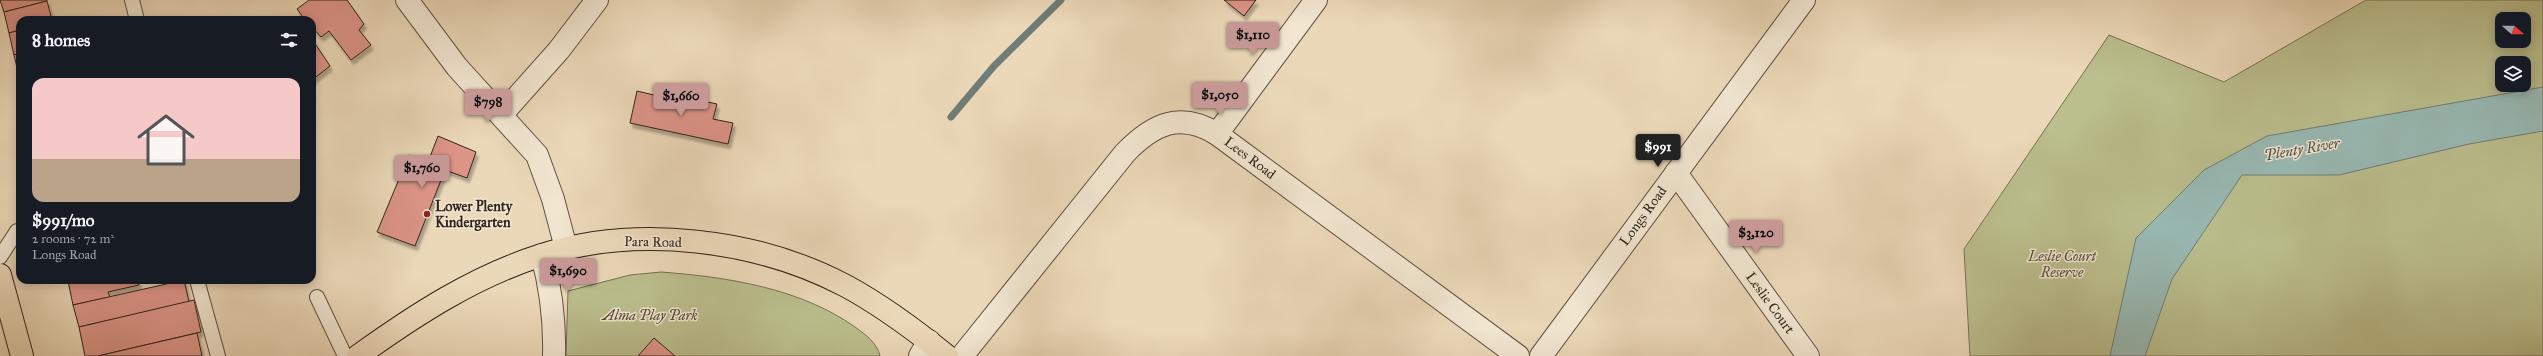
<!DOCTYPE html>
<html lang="en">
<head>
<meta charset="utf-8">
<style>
  body { margin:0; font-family:"IM FELL Great Primer",serif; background:#20242c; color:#f1f3f6; height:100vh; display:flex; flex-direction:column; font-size:15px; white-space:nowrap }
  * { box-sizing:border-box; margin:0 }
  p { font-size:13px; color:#9ea1a6 }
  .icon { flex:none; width:22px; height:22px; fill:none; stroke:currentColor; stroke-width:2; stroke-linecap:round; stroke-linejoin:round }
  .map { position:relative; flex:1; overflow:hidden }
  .sheet { position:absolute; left:16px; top:16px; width:300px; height:268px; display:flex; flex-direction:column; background:#171b24; border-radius:12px; box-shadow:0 2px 10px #0003 }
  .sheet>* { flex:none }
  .needle { width:26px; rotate:110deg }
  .tools { position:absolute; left:2495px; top:12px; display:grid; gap:8px }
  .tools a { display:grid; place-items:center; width:36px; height:36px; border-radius:8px; background:#171b24; box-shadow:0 2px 10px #0003; font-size:20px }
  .price { position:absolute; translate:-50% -34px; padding:0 9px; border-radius:4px; background:#c59692; color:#111; font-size:13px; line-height:26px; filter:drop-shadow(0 1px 2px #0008) }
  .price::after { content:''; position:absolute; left:50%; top:24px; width:12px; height:9px; margin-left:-6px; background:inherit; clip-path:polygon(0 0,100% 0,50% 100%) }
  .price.selected { background:#222; color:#fff }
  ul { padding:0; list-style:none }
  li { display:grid; align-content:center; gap:8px; height:212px; padding:0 16px }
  li span { display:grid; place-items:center; height:124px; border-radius:12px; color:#555 }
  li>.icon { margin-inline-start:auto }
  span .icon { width:72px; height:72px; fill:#fffc; stroke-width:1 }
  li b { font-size:17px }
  h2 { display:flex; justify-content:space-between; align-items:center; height:48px; padding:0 16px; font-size:17px }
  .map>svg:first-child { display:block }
  .green { fill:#bbbe8d; stroke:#767154; fill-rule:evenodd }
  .water { fill:#98b9b3; stroke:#6e7d76 }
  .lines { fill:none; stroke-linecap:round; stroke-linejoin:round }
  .stream { stroke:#6e7d76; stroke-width:7 }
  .building { fill:#dc9487; stroke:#30241b; filter:url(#shadow) }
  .lane-casing { stroke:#5f5142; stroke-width:16 }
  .street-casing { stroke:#5f5142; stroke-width:24 }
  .primary-casing { stroke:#30241b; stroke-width:24 }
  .lane { stroke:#f2e6d1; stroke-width:14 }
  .street { stroke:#f2e6d1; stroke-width:22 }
  .primary { stroke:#ebd8b8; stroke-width:22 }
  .poi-dot { fill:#8f2418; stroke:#f2e6d1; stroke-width:1.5 }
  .labels { text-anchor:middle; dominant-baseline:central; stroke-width:3; stroke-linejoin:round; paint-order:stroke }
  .street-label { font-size:14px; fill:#30241b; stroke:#f2e6d1 }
  .poi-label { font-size:14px; font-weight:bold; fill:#30241b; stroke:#f2e6d1; text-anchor:start }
  .park-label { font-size:14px; font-style:italic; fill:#534a38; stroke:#f2e6d1 }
  .water-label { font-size:15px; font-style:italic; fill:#4f5149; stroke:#f2e6d1 }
</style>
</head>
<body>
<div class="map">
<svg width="2543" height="356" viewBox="0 0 2543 356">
  <defs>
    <filter id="shadow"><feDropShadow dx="2.5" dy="4.5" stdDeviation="1" flood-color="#0004"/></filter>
  </defs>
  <rect width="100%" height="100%" fill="#ebd8b8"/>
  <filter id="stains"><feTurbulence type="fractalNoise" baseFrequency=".005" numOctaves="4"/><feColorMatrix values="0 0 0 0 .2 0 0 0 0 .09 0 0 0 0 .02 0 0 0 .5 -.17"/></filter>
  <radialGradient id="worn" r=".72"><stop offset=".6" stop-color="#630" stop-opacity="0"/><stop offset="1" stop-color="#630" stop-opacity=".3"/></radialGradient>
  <g class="green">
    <path d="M 2366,0 L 2543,0 L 2543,356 L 1970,356 L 1964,249 L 2109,35 L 2224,82 ZM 2502,19 L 2524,19 L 2524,41 L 2502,41 ZM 2502,63 L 2524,63 L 2524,85 L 2502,85 Z"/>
    <path d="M 661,272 C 727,277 800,288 855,327 C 866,335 877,343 880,356 L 566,356 L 568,291 L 630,275 Z"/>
  </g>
  <polygon class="water" points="2543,87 2543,131 2469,144 2339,175 2242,175 2172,279 2145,356 2110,356 2136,238 2204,170 2267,136"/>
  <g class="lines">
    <polyline class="stream" points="951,117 994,66 1061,0"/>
  </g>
  <g class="building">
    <polygon points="0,0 47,0 47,1 4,12"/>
    <polygon points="309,0 347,0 364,24 359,30 371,45 351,60 329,31 321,37 312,27 312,20 305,20 297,9"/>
    <polygon points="1224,0 1256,0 1244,16"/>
    <polygon points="47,1 52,20 20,20 20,30 9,33 4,12"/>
    <polygon points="20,30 20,53 14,55 9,33"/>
    <polygon points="312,39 330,66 312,80"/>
    <polygon points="20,53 20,76 19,76 14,55"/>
    <polygon points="637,91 679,101 680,96 717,104 713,119 733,123 728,144 630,123"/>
    <polygon points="438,136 476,152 467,178 445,170 415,246 377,232 409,155 428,162"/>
    <polygon points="73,280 138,280 139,285 108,292 110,297 73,305 68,281"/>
    <polygon points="184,280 189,302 79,327 73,305"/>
    <polygon points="194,300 201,332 98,356 85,356 79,327"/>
    <polygon points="197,333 202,356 98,356"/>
    <polygon points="654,338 675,356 638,356"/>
  </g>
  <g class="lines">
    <defs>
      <g id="lane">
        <polyline points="132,0 137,20"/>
        <polyline points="0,257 17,231"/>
        <polyline points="197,280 218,356"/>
        <polyline points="317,297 345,356"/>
      </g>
      <g id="street">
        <polyline points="407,0 457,67 537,155 553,199 566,248"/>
        <polyline points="502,114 559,50 597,0"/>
        <polyline points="1217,134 1316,0"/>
        <polyline points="1676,173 1808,356"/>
        <path d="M 542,255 C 551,289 555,321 554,356"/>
        <polyline points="920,356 929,341"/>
        <path d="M 962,356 L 1125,153 C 1153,124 1180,111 1217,134 L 1518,356"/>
        <polyline points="1541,356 1804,0"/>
      </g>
      <g id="primary">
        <polyline points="0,275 22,356"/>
        <path d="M 358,356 C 415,315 475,276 542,255 C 638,225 757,239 846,286 C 883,306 915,330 947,356"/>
      </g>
    </defs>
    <use href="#lane" class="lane-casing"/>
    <use href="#street" class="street-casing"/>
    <use href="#primary" class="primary-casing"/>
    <use href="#lane" class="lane"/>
    <use href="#street" class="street"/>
    <use href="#primary" class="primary"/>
  </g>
  <circle class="poi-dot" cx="427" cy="214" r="4"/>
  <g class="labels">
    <g class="street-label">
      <text transform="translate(1250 158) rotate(37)">Lees Road</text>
      <text transform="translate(1643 216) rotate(-54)">Longs Road</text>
      <text transform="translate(653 242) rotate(1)">Para Road</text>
      <text transform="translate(1770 303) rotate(54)">Leslie Court</text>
    </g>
    <g class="poi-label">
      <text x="435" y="206">Lower Plenty<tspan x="435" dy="16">Kindergarten</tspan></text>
    </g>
    <g class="park-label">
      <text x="2062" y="256">Leslie Court<tspan x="2062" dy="16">Reserve</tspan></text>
      <text x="650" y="315">Alma Play Park</text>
    </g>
    <g class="water-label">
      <text transform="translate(2302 149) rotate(-10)">Plenty River</text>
    </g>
  </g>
  <rect width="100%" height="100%" filter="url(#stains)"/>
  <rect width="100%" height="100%" fill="url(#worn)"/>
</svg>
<div class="tools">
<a><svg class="needle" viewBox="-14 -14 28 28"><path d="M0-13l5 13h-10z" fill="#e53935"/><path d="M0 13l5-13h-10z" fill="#9ea1a6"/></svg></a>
<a><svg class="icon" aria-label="layers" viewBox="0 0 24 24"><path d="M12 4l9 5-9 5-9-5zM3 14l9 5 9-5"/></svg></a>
</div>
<b class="price" style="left:1253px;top:56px">$1,110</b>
<b class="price" style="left:1220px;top:116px">$1,050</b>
<b class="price" style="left:681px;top:117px">$1,660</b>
<b class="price" style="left:488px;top:123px">$798</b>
<b class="price selected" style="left:1658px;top:168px">$991</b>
<b class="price" style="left:422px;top:189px">$1,760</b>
<b class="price" style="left:1756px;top:254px">$3,120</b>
<b class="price" style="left:568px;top:292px">$1,690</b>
<section class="sheet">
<h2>8 homes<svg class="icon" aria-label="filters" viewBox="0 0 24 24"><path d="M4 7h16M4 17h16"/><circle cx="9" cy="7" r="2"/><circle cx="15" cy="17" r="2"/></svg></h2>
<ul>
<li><span style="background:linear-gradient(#f6c9c9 65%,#b9a48a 0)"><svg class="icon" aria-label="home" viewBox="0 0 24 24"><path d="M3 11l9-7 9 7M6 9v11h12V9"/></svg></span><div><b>$991/mo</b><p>2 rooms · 72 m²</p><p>Longs Road</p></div></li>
</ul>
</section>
</div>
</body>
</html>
